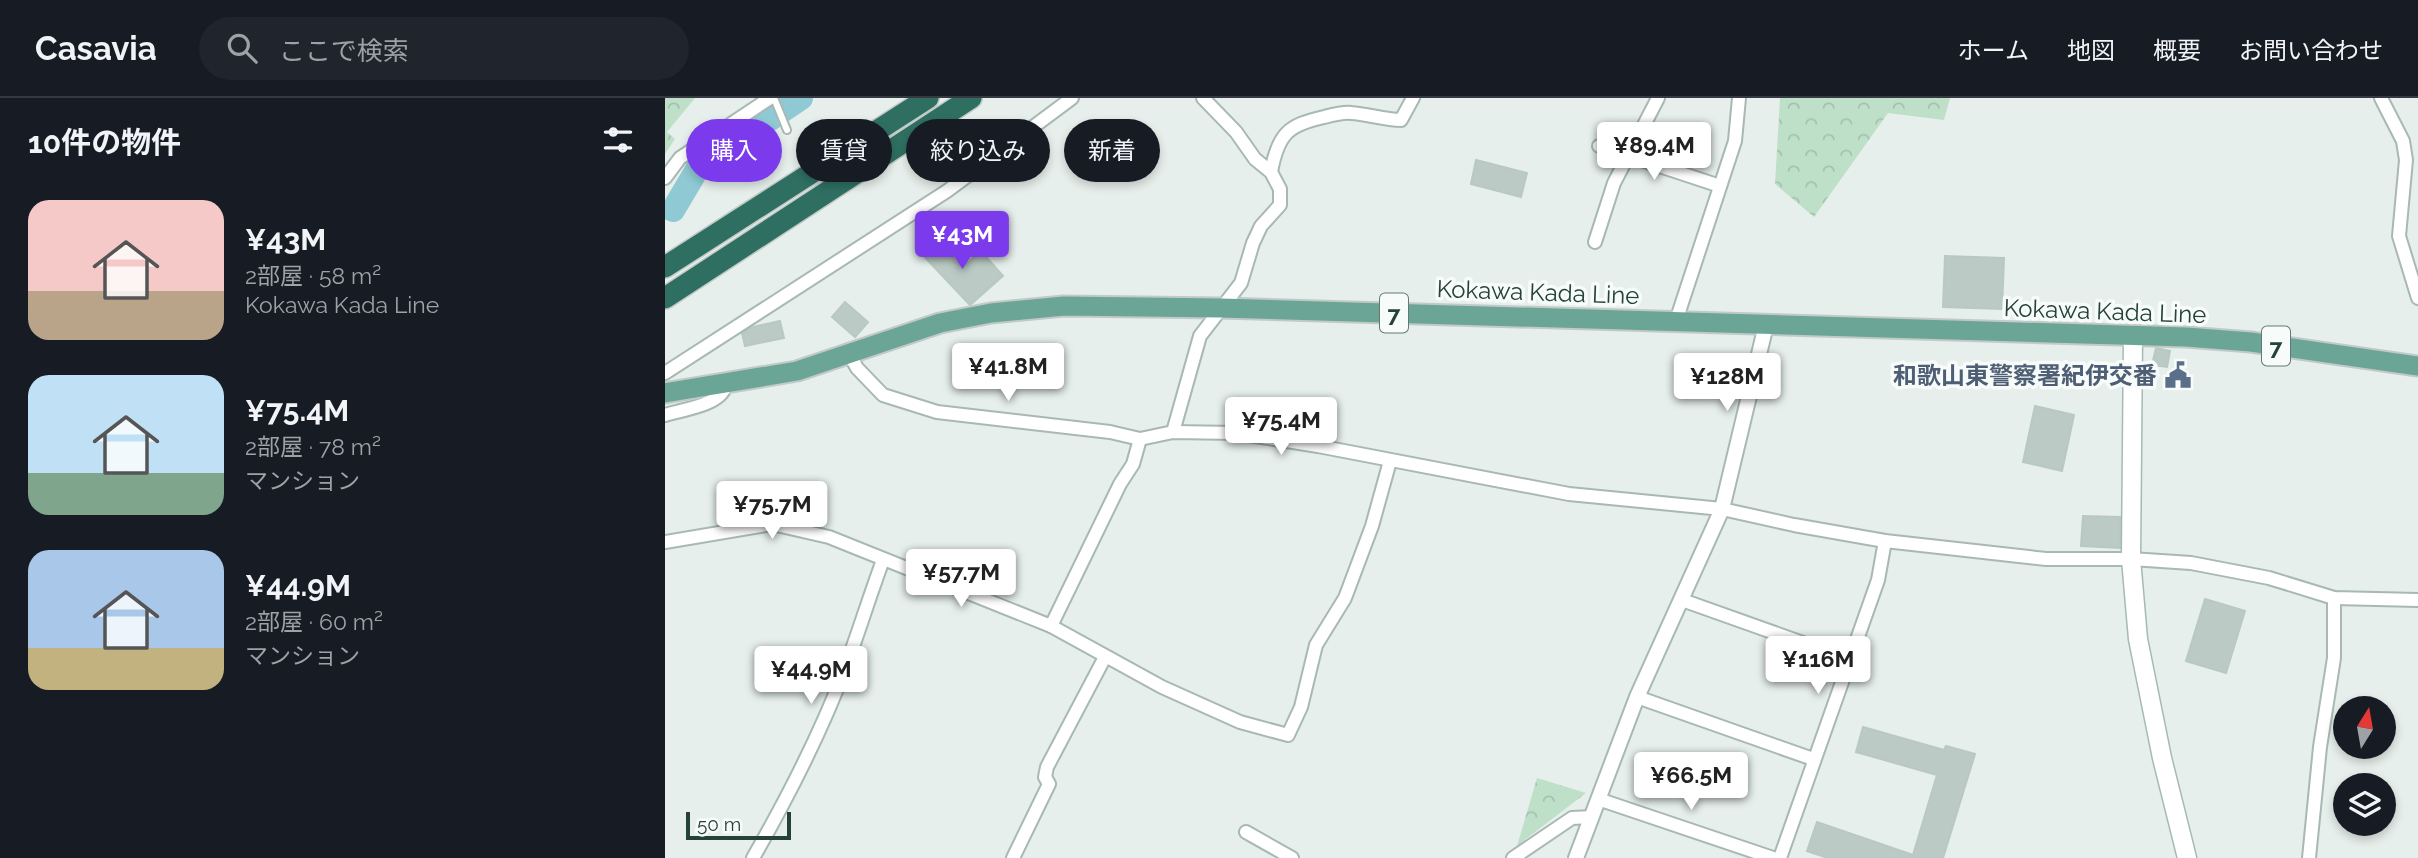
<!DOCTYPE html>
<html lang="ja">
<head>
<meta charset="utf-8">
<style>
  body { margin:0; font-family:Raleway,"Noto Sans JP",sans-serif; background:#20242c; color:#f1f3f6; height:100vh; display:flex; flex-direction:column; font-size:26px; white-space:nowrap }
  * { box-sizing:border-box; margin:0 }
  p { font-size:23px; color:#9ea1a6 }
  .icon { flex:none; width:38px; height:38px; fill:none; stroke:currentColor; stroke-width:2; stroke-linecap:round; stroke-linejoin:round }
  .map { position:relative; flex:1; overflow:hidden }
  .side { display:flex; flex-direction:column; background:#171b24; width:665px }
  .side>* { flex:none }
  .hud { position:absolute; left:21px; top:21px; width:665px; height:63px; display:flex; gap:14px }
  .needle { width:46px; rotate:11deg }
  .buttons { position:absolute; left:1668px; top:598px; display:grid; gap:14px }
  .buttons a { display:grid; place-items:center; width:63px; height:63px; border-radius:50%; background:#171b24; box-shadow:0 4px 10px #0003; font-size:35px }
  .scale { position:absolute; left:21px; bottom:18px; width:105px; box-sizing:border-box; padding-left:7px; border:4px solid #24423a; border-top:0; font-size:19px; line-height:24px; white-space:nowrap; color:#24423a; -webkit-text-stroke:5px #f7fbf9; paint-order:stroke }
  .price { position:absolute; translate:-50% -60px; padding:0 16px; border-radius:7px; background:#fff; color:#222; font-size:23px; line-height:46px; filter:drop-shadow(0 2px 4px #0008) }
  .price::after { content:''; position:absolute; left:50%; top:42px; width:21px; height:16px; margin-left:-10px; background:inherit; clip-path:polygon(0 0,100% 0,50% 100%) }
  .price.current { background:#7c3aed; color:#fff }
  ul { padding:0; list-style:none }
  li { display:flex; align-items:center; gap:21px; height:175px; padding:0 28px }
  li span { display:grid; place-items:center; flex:none; width:196px; height:140px; border-radius:21px; color:#555 }
  li>.icon { margin-inline-start:auto }
  span .icon { width:84px; height:84px; fill:#fffc; stroke-width:1 }
  li b { font-size:30px }
  h2 { display:flex; justify-content:space-between; align-items:center; height:84px; padding:0 28px; font-size:30px }
  .pill { padding:0 24px; border-radius:32px; background:#171b24; box-shadow:0 4px 10px #0003; font-size:24px; line-height:63px }
  .pill.current { background:#7c3aed; color:#fff }
  header { display:flex; align-items:center; gap:42px; box-sizing:border-box; height:98px; padding:0 35px; background:#171b24; border-bottom:2px solid #363941 }
  header strong { font-size:33px }
  nav { display:flex; gap:38px; margin-inline-start:auto; font-size:24px }
  .search { width:490px; height:63px; background:#20242c; display:flex; align-items:center; gap:18px; box-sizing:border-box; padding:0 24px; border-radius:38px; color:#9ea1a6; font-size:26px }
  main { display:flex; flex:1; min-height:0 }
  .map>svg:first-child { display:block }
  .forest { fill:url(#forest-crowns) }
  .lines { fill:none; stroke-linecap:round; stroke-linejoin:round }
  .river { stroke:#8ec9d4; stroke-width:24 }
  .building { fill:#bbcac4; stroke:#b8c9c2; stroke-width:2 }
  .service-casing { stroke:#a8b8b2; stroke-width:10 }
  .minor-casing { stroke:#a8b8b2; stroke-width:16 }
  .tertiary-casing { stroke:#a8b8b2; stroke-width:18 }
  .secondary-casing { stroke:#a4bbb3; stroke-width:21 }
  .primary-casing { stroke:#c2cac8; stroke-width:23 }
  .motorway-casing { stroke:#c2cac8; stroke-width:24 }
  .service { stroke:#fff; stroke-width:6 }
  .minor { stroke:#fff; stroke-width:12 }
  .tertiary { stroke:#fff; stroke-width:14 }
  .secondary { stroke:#fff; stroke-width:18 }
  .primary { stroke:#6aa596; stroke-width:19 }
  .motorway { stroke:#2f6f62; stroke-width:21 }
  .labels { text-anchor:middle; dominant-baseline:central; stroke-width:7; stroke-linejoin:round; paint-order:stroke }
  .shield { fill:#f7fbf9; stroke:#637a73; stroke-width:2 }
  .shield-label { font-size:23px; font-weight:bold; fill:#24423a }
  .street-label { font-size:24px; fill:#24423a; stroke:#f7fbf9 }
  .service-label { font-size:24px; font-weight:bold; fill:#4e5e75; stroke:#f7fbf9; text-anchor:end }
</style>
</head>
<body>
<header>
<strong>Casavia</strong>
<div class="search"><svg class="icon" aria-label="search" viewBox="0 0 24 24"><circle cx="10" cy="10" r="6"/><path d="M15 15l6 6"/></svg>ここで検索</div>
<nav><a>ホーム</a><a>地図</a><a>概要</a><a>お問い合わせ</a></nav>
</header>
<main>
<section class="side">
<h2>10件の物件<svg class="icon" aria-label="filters" viewBox="0 0 24 24"><path d="M4 7h16M4 17h16"/><circle cx="9" cy="7" r="2"/><circle cx="15" cy="17" r="2"/></svg></h2>
<ul>
<li><span style="background:linear-gradient(#f6c9c9 65%,#b9a48a 0)"><svg class="icon" aria-label="home" viewBox="0 0 24 24"><path d="M3 11l9-7 9 7M6 9v11h12V9"/></svg></span><div><b>¥43M</b><p>2部屋 · 58 m²</p><p>Kokawa Kada Line</p></div></li>
<li><span style="background:linear-gradient(#bfe0f5 70%,#7fa58c 0)"><svg class="icon" aria-label="home" viewBox="0 0 24 24"><path d="M3 11l9-7 9 7M6 9v11h12V9"/></svg></span><div><b>¥75.4M</b><p>2部屋 · 78 m²</p><p>マンション</p></div></li>
<li><span style="background:linear-gradient(#a9c7e8 70%,#c2b280 0)"><svg class="icon" aria-label="home" viewBox="0 0 24 24"><path d="M3 11l9-7 9 7M6 9v11h12V9"/></svg></span><div><b>¥44.9M</b><p>2部屋 · 60 m²</p><p>マンション</p></div></li>
</ul>
</section>
<div class="map">
<svg width="1753" height="760" viewBox="0 0 1753 760">
  <defs>
    <pattern id="forest-crowns" width="20" height="18" patternUnits="userSpaceOnUse" patternTransform="scale(1.75)"><rect width="20" height="18" fill="#bfe0c8"/><path d="M2 6a3 3 0 1 1 6 0M12 15a3 3 0 1 1 6 0" fill="none" stroke="#a4c1ad"/></pattern>
  </defs>
  <rect width="100%" height="100%" fill="#e6efeb"/>
  <g class="forest">
    <polygon points="0,0 30,0 2,34 10,41 0,56"/>
    <polygon points="1115,0 1285,0 1279,22 1223,15 1149,119 1110,86"/>
    <polygon points="872,680 921,695 852,748"/>
  </g>
  <g class="lines">
    <polyline class="river" points="8,112 33,70 136,0"/>
  </g>
  <g class="building">
    <polygon points="987,30 1015,36 1011,52 984,47"/>
    <polygon points="811,62 862,75 856,99 806,86"/>
    <polygon points="269,138 297,170 316,153 338,178 305,207 253,152"/>
    <polygon points="1280,158 1339,160 1337,211 1278,209"/>
    <polygon points="180,204 203,224 190,239 167,219"/>
    <polygon points="115,223 119,240 80,248 77,235 88,229"/>
    <polygon points="1491,250 1505,253 1502,269 1487,267"/>
    <polygon points="1370,308 1409,317 1397,373 1358,364"/>
    <polygon points="1418,418 1455,419 1455,450 1416,448"/>
    <polygon points="1540,501 1580,513 1561,575 1521,563"/>
    <polygon points="1198,629 1279,652 1281,648 1310,656 1278,760 1163,760 1142,753 1152,724 1248,757 1272,677 1191,654"/>
  </g>
  <g class="lines">
    <defs>
      <polyline id="service" points="109,0 122,32"/>
      <g id="minor">
        <polyline points="1716,0 1738,43 1741,62 1734,138 1753,200"/>
        <polyline points="934,48 1055,88"/>
        <path d="M 606,74 C 613,36 623,27 659,19 C 667,17 678,14 686,15 C 703,16 719,22 736,22 L 748,0"/>
        <polyline points="0,80 15,60 105,0"/>
        <polyline points="930,144 949,85 993,0"/>
        <polyline points="1011,223 1070,43 1074,0"/>
        <polyline points="184,256 192,270 218,297 272,314 445,334 475,341 508,334 571,335 653,348 904,396 1057,411 1129,427 1220,443 1381,461 1466,461 1526,465 1604,480 1669,500 1753,502"/>
        <polyline points="0,275 282,93 407,0"/>
        <path d="M 0,317 C 19,311 59,307 61,285"/>
        <polyline points="508,334 535,238 576,185 588,145 596,128 615,107 615,91 606,74 590,61 571,34 538,0"/>
        <polyline points="0,444 107,426 164,439 386,528 497,589 575,624 623,637 636,609 651,547 680,500 707,428 725,363"/>
        <polyline points="1017,502 1183,561"/>
        <polyline points="386,528 455,386 468,366 475,341"/>
        <polyline points="972,599 1148,661"/>
        <polyline points="933,701 1108,760"/>
        <polyline points="581,734 627,760"/>
        <path d="M 88,760 C 123,699 156,635 181,568 C 194,533 205,497 218,462"/>
        <polyline points="348,760 384,686 380,679 382,669 440,559"/>
        <polyline points="848,760 907,720 927,719"/>
        <polyline points="1115,760 1213,482 1220,443"/>
        <polyline points="1644,760 1655,649 1669,560 1669,500"/>
      </g>
      <polyline id="tertiary" points="911,760 972,599 1057,411 1101,227"/>
      <polyline id="secondary" points="1468,239 1466,461 1473,541 1497,660 1522,760"/>
      <polyline id="primary" points="0,295 132,273 275,225 326,215 399,208 556,210 1521,239 1586,244 1753,268"/>
      <g id="motorway">
        <polyline points="0,169 263,0"/>
        <polyline points="0,200 306,0"/>
      </g>
    </defs>
    <use href="#service" class="service-casing"/>
    <use href="#minor" class="minor-casing"/>
    <use href="#tertiary" class="tertiary-casing"/>
    <use href="#secondary" class="secondary-casing"/>
    <use href="#primary" class="primary-casing"/>
    <use href="#motorway" class="motorway-casing"/>
    <use href="#service" class="service"/>
    <use href="#minor" class="minor"/>
    <use href="#tertiary" class="tertiary"/>
    <use href="#secondary" class="secondary"/>
    <use href="#primary" class="primary"/>
    <use href="#motorway" class="motorway"/>
  </g>
  <defs>
    <symbol id="civic-bare" viewBox="-9 -9 18 18"><path d="M-.6-6.5H3V-4.5H.6V-3L4-1V1h2V6H-6V1h2V-1L-.6-3ZM-1.2 2.5V6h2.4V2.5Z" fill="#5c6f8a" stroke="#f7fbf9" stroke-width="2.5" paint-order="stroke"/></symbol>
  </defs>
  <g fill-rule="evenodd">
    <use href="#civic-bare" x="1494" y="258" width="38" height="38"/>
  </g>
  <g class="labels">
    <g class="shield">
      <rect x="715" y="195.5" width="28" height="39" rx="5"/>
      <rect x="1597" y="228.5" width="28" height="39" rx="5"/>
    </g>
    <g class="shield-label">
      <text x="729" y="215">7</text>
      <text x="1611" y="248">7</text>
    </g>
    <g class="street-label">
      <text transform="translate(873 194) rotate(2)">Kokawa Kada Line</text>
      <text transform="translate(1440 213) rotate(2)">Kokawa Kada Line</text>
    </g>
    <g class="service-label">
      <text x="1492" y="277">和歌山東警察署紀伊交番</text>
    </g>
  </g>
</svg>
<div class="buttons">
<a><svg class="needle" viewBox="-14 -14 28 28"><path d="M0-13l5 13h-10z" fill="#e53935"/><path d="M0 13l5-13h-10z" fill="#9ea1a6"/></svg></a>
<a><svg class="icon" aria-label="layers" viewBox="0 0 24 24"><path d="M12 4l9 5-9 5-9-5zM3 14l9 5 9-5"/></svg></a>
</div>
<div class="scale">50 m</div>
<b class="price" style="left:989px;top:84px">¥89.4M</b>
<b class="price current" style="left:297px;top:173px">¥43M</b>
<b class="price" style="left:343px;top:305px">¥41.8M</b>
<b class="price" style="left:1062px;top:315px">¥128M</b>
<b class="price" style="left:616px;top:359px">¥75.4M</b>
<b class="price" style="left:107px;top:443px">¥75.7M</b>
<b class="price" style="left:296px;top:511px">¥57.7M</b>
<b class="price" style="left:1153px;top:598px">¥116M</b>
<b class="price" style="left:146px;top:608px">¥44.9M</b>
<b class="price" style="left:1026px;top:714px">¥66.5M</b>
<div class="hud">
<a class="pill current">購入</a>
<a class="pill">賃貸</a>
<a class="pill">絞り込み</a>
<a class="pill">新着</a>
</div>
</div>
</main>
</body>
</html>
